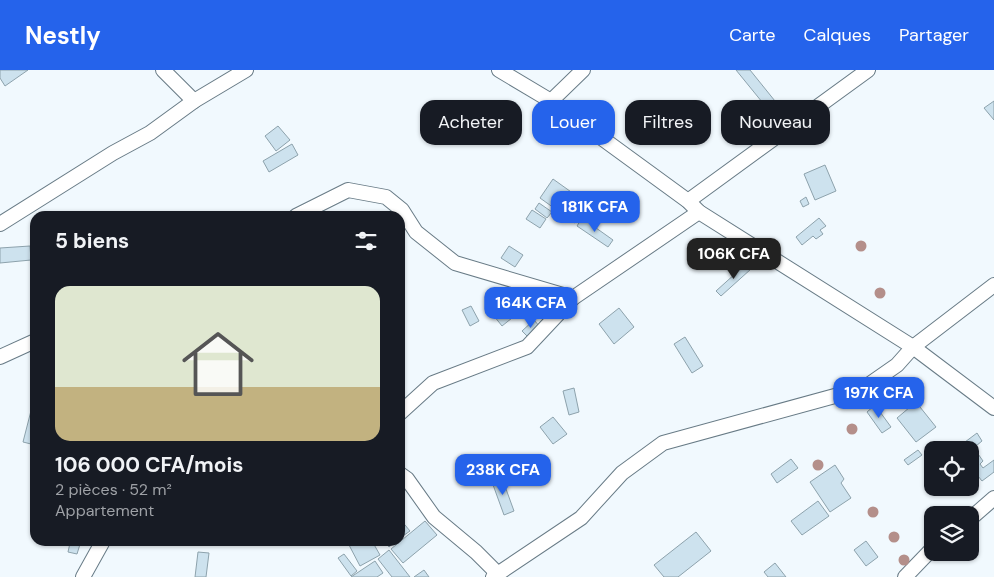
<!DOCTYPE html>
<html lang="fr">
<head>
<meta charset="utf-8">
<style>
  body { margin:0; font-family:"DM Sans",sans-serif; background:#20242c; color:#f1f3f6; height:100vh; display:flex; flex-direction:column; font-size:19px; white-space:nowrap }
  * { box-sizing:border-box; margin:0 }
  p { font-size:16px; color:#9ea1a6 }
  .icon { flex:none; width:28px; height:28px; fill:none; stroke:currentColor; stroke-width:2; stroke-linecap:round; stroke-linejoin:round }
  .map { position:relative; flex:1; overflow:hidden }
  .drawer { position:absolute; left:30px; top:141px; width:375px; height:335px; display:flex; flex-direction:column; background:#171b24; border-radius:15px; box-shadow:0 1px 4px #0004 }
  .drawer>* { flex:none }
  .guide { position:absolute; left:420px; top:30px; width:475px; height:45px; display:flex; gap:10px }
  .controls { position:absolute; left:924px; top:371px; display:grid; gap:10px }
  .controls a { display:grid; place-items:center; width:55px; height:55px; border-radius:10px; background:#171b24; box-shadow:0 1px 4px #0004; font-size:25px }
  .price { position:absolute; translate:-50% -42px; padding:0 11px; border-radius:10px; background:#2563eb; color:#fff; font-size:16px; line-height:32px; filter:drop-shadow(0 1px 2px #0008) }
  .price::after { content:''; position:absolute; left:50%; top:30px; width:15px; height:11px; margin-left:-8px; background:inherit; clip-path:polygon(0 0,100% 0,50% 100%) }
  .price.active { background:#222; color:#fff }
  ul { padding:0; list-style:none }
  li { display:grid; align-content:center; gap:10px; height:265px; padding:0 25px }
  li+li { border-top:1px solid #363941 }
  li span { display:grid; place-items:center; height:155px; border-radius:15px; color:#555 }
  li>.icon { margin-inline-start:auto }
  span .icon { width:90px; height:90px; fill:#fffc; stroke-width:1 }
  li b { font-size:21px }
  h2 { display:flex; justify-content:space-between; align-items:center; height:60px; padding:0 25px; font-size:21px }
  .chip { padding:0 18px; border-radius:15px; background:#171b24; box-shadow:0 1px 4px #0004; font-size:18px; line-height:45px }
  .chip.active { background:#2563eb; color:#fff }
  header { display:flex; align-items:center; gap:30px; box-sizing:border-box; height:70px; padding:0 25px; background:#2563eb; color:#fff }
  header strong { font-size:24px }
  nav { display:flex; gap:28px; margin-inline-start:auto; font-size:18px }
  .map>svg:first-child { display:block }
  .building { fill:#cde2ee; stroke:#8da2ac }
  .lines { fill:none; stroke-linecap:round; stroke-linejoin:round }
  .minor-casing { stroke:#687b86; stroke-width:16 }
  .minor { stroke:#fff; stroke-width:14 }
  .tree { fill:#b48f8a }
</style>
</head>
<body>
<header>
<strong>Nestly</strong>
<nav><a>Carte</a><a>Calques</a><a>Partager</a></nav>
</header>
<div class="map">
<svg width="994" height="507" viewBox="0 0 994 507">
  <rect width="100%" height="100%" fill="#f1f9fe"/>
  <g class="building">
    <polygon points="0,0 28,0 5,16 0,8"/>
    <polygon points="736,0 750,0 779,36 771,43"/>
    <polygon points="994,31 994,50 984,38"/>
    <polygon points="653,38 662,49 641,67 631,57"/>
    <polygon points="278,56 290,70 276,81 265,66"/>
    <polygon points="292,74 298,85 269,102 263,91"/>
    <polygon points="825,95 836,121 815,130 804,104"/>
    <polygon points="553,109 588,134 575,153 540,128"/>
    <polygon points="806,127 809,134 803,137 800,131"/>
    <polygon points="539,133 552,142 547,148 535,139"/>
    <polygon points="532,140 546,149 540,158 526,149"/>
    <polygon points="582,148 613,170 608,177 577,156"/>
    <polygon points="819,148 826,156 820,160 823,164 816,169 813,166 802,175 796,167"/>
    <polygon points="30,176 31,190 0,193 0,178"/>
    <polygon points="509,176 523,185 515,197 501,188"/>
    <polygon points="746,194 751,199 721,226 716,221"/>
    <polygon points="496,228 512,248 502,256 486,236"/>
    <polygon points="471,236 479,251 470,256 462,240"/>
    <polygon points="619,238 634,257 614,274 599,254"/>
    <polygon points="534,250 540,257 528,267 522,261"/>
    <polygon points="685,267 703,296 692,303 674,274"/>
    <polygon points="574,318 579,342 569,345 563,321"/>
    <polygon points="916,332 936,357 916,372 897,348"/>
    <polygon points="33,333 35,334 35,375 23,372"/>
    <polygon points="875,335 891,357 882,363 867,342"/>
    <polygon points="553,347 567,364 553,374 540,357"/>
    <polygon points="977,363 982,371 970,381 959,380 957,378"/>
    <polygon points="918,380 922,385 908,395 904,390"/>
    <polygon points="976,381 983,391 980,394 983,398 994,390 994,402 982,411 970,396 970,386"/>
    <polygon points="791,389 798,398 777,413 771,404"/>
    <polygon points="835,395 844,409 841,413 851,428 830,442 810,412"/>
    <polygon points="502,408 514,441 504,445 492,412"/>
    <polygon points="818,431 829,446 802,465 791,451"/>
    <polygon points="400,449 410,461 400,468"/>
    <polygon points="425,451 437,465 403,493 391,479"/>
    <polygon points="696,462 711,481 678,507 664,507 654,495"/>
    <polygon points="64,471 81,471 77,484 68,482 70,473"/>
    <polygon points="357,471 372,471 380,485 360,496 349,475"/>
    <polygon points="385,471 396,471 389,477"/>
    <polygon points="866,471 878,487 866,496 854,480"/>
    <polygon points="389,480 410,507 392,507 378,489"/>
    <polygon points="198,482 209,483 206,507 195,507"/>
    <polygon points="344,484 357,501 351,506 338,488"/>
    <polygon points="375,491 383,503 377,507 351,507"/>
    <polygon points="775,493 786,507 768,507 764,502"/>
    <polygon points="424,500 429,507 414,507"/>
  </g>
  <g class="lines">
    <defs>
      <g id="minor">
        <polyline points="163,0 194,31"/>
        <polyline points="499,0 551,31 688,131 699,142 913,277 994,338"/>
        <polyline points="551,31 583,0"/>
        <polyline points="688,131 868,0"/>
        <polyline points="296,146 348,120 386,127 402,140 416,162 455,193 573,228"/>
        <polyline points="0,154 113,83 150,63 194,31 246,0"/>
        <polyline points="0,287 35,271"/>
        <polyline points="400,343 433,313 527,277 573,228 699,142"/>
        <polyline points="400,404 407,409 434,447 476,482 497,503"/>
        <polyline points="970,449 994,428"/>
        <polyline points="83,507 103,471"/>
        <polyline points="493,507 581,448 622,403 663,373 864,318 897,295 913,277 994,215"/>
        <polyline points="905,507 932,479"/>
      </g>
    </defs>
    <use href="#minor" class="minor-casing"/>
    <use href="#minor" class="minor"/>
  </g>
  <g class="tree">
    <circle cx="861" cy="176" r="5.5"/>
    <circle cx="880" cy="223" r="5.5"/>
    <circle cx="852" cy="359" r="5.5"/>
    <circle cx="818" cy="395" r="5.5"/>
    <circle cx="873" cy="442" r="5.5"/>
    <circle cx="894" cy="467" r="5.5"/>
    <circle cx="904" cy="490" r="5.5"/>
  </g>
</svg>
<div class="controls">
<a><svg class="icon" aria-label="locate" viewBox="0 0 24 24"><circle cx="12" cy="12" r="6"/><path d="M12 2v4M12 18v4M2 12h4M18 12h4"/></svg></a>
<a><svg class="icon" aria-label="layers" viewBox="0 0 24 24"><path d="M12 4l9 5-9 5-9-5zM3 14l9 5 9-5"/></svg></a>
</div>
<b class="price" style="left:595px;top:163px">181K CFA</b>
<b class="price active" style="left:734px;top:210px">106K CFA</b>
<b class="price" style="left:531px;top:259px">164K CFA</b>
<b class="price" style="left:879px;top:349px">197K CFA</b>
<b class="price" style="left:503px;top:426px">238K CFA</b>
<div class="guide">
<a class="chip">Acheter</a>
<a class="chip active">Louer</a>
<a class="chip">Filtres</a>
<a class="chip">Nouveau</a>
</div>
<section class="drawer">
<h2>5 biens<svg class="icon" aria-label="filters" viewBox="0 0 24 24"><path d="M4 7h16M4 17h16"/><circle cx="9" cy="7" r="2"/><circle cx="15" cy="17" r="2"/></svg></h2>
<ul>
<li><span style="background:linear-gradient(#dfe7d0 65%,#c2b280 0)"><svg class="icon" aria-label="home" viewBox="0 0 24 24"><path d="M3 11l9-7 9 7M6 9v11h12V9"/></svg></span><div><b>106 000 CFA/mois</b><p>2 pièces · 52 m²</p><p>Appartement</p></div></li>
</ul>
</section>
</div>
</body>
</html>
